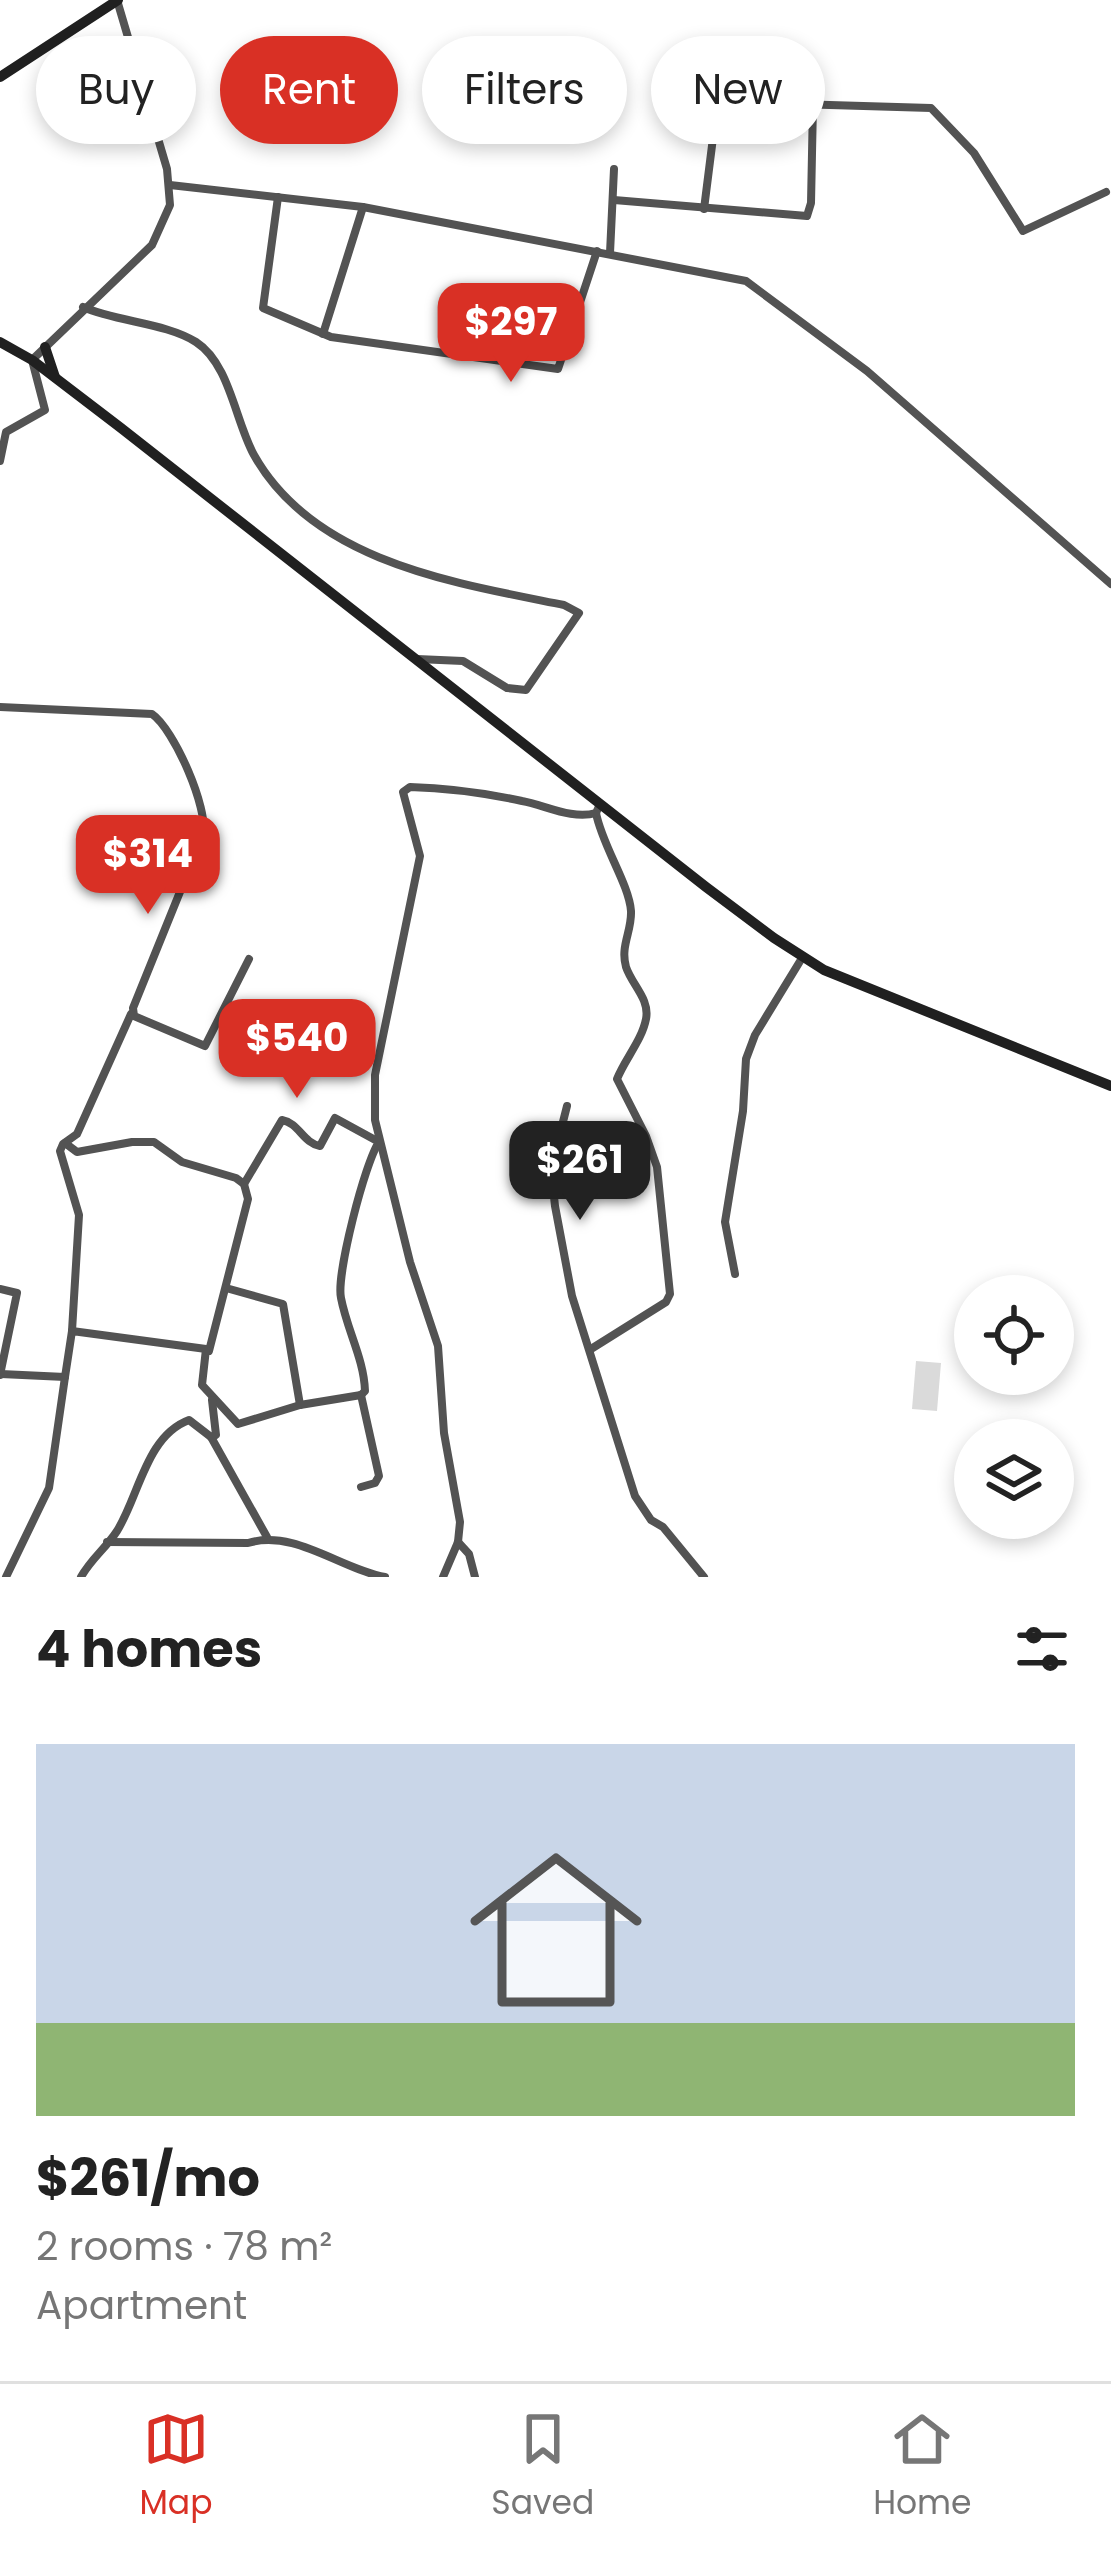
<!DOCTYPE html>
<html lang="en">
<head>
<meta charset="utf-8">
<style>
  body { margin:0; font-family:Poppins,sans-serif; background:#f6f6f6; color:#222; height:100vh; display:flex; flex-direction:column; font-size:45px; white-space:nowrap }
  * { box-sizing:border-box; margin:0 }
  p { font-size:39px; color:#767676 }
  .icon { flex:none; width:66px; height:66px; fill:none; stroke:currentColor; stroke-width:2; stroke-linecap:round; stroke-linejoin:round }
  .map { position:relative; height:1577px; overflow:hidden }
  .details { display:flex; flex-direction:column; background:#fff; flex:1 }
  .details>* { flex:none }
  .banner { position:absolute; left:36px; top:36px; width:1041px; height:108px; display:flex; gap:24px }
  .tools { position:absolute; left:954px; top:1275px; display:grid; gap:24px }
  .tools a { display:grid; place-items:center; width:120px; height:120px; border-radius:50%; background:#fff; box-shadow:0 6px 18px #0003; font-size:60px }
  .price { position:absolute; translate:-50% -102px; padding:0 27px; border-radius:24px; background:#d93025; color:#fff; font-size:39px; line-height:78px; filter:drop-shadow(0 3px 6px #0008) }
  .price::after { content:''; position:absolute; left:50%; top:72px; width:36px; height:27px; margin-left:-18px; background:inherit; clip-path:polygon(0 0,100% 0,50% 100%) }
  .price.active { background:#222; color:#fff }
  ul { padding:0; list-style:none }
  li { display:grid; align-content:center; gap:24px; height:636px; padding:0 36px }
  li+li { border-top:3px solid #e0e0e0 }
  li span { display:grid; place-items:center; height:372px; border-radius:0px; color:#555 }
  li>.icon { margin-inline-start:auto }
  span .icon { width:216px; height:216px; fill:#fffc; stroke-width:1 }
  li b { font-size:51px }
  h2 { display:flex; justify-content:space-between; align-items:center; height:144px; padding:0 36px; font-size:51px }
  .chip { padding:0 42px; border-radius:54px; background:#fff; box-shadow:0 6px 18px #0003; font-size:42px; line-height:108px }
  .chip.active { background:#d93025; color:#fff }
  .menu { display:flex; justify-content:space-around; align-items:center; height:168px; border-top:3px solid #e0e0e0; background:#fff; font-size:33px; color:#767676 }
  .menu a { display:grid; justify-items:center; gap:6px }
  .menu .active { color:#d93025 }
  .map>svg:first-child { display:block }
  .green { fill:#dadada }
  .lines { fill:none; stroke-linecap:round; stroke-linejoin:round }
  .minor { stroke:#535353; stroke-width:8 }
  .secondary { stroke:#202020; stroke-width:10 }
</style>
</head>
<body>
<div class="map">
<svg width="1111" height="1577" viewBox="0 0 1111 1577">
  <rect width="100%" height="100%" fill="#fff"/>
  <polygon class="green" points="916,1361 941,1363 937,1411 912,1409"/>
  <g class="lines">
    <g class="minor">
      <polyline points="170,185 363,207 746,281 867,371 1111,584"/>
      <polyline points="278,197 263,308 331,337 558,369 597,251"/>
      <polyline points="614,200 807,216 811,203 813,104"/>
      <polyline points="704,209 717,106 725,102 931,108 974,153 1023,231 1106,192"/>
      <polyline points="610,253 614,169"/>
      <path d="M 83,307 C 118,322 166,323 196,342 C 230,364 235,421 254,455 C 314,562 455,583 564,605 L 579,613 L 526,690 L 507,688 L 463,661 L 417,659"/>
      <polyline points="323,334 363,207"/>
      <polyline points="0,461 6,432 45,410 32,360 152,245 170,205 167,169 117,0"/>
      <path d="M 0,707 L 152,714 C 174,729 209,809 203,835 L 133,1008 L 134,1016 L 205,1046 L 249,959"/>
      <polyline points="567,1106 551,1169 555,1206 572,1296 635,1496 651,1520 663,1527 704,1577"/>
      <polyline points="65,1143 77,1152 132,1142 154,1142 182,1162 236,1178 244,1184 248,1199 209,1351"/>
      <polyline points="735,1274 725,1222 743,1111 746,1059 755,1035 802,958"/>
      <polyline points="226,1288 283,1304 300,1405"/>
      <polyline points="0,1289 17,1293 0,1375"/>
      <polyline points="72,1331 79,1215 60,1151 63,1144 77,1134 131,1014"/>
      <path d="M 591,1349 L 666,1302 L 670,1294 L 657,1167 L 646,1136 L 617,1079 C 625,1059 642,1040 646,1019 C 650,999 632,985 626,967 C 620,946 632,931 631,911 C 629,884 602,845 596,813"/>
      <path d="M 1,1374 L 65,1377 L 72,1331 L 206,1349 L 202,1385 L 238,1424 L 300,1405 L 361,1395 L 365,1391 C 364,1359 347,1330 341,1298 C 336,1275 365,1162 379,1142 L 335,1118 L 320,1146 C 303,1143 299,1123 282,1120 L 244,1184"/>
      <polyline points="361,1395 379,1476 375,1483 361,1487"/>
      <polyline points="211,1437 267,1537"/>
      <path d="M 107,1542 L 248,1543 C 295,1529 340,1569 385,1577"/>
      <polyline points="458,1542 469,1554 475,1577"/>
      <polyline points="6,1577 49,1488 65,1377"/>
      <path d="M 81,1577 C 91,1559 106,1548 117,1531 C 139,1496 146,1436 189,1420 L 211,1437 L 216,1435 L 212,1400"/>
      <path d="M 443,1577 L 458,1542 L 460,1522 L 444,1433 L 438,1346 L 410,1262 L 375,1120 L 375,1075 L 420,856 L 403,792 L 410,787 C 448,788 485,793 522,801 C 545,805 572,820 596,813 L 600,804"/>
    </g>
    <g class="secondary">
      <polyline points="0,77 118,0"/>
      <polyline points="0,342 32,360 121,428 706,887 774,938 824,970 1111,1086"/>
      <polyline points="45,347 55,377"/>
    </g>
  </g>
</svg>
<div class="tools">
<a><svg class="icon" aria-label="locate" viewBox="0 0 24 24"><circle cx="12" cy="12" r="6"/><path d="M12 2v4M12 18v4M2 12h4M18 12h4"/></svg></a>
<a><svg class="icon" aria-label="layers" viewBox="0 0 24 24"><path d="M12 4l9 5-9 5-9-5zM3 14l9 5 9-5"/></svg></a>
</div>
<b class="price" style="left:511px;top:385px">$297</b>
<b class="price" style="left:148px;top:917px">$314</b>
<b class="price" style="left:297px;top:1101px">$540</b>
<b class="price active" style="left:580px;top:1223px">$261</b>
<div class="banner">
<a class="chip">Buy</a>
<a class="chip active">Rent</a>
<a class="chip">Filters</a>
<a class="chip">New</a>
</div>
</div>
<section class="details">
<h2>4 homes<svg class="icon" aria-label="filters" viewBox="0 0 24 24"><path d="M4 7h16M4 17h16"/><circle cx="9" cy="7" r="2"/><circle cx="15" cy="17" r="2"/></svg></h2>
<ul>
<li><span style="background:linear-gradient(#c9d6e8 75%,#8fb573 0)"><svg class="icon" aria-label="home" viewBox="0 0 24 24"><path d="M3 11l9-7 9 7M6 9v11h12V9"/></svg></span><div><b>$261/mo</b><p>2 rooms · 78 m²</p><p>Apartment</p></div></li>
</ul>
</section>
<nav class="menu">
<a class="active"><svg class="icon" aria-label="map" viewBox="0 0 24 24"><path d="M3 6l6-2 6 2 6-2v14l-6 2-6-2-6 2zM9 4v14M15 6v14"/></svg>Map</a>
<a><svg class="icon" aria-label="saved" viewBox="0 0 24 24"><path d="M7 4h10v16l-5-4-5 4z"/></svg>Saved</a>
<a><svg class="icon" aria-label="home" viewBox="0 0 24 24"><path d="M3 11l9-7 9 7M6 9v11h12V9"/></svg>Home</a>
</nav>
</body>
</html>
